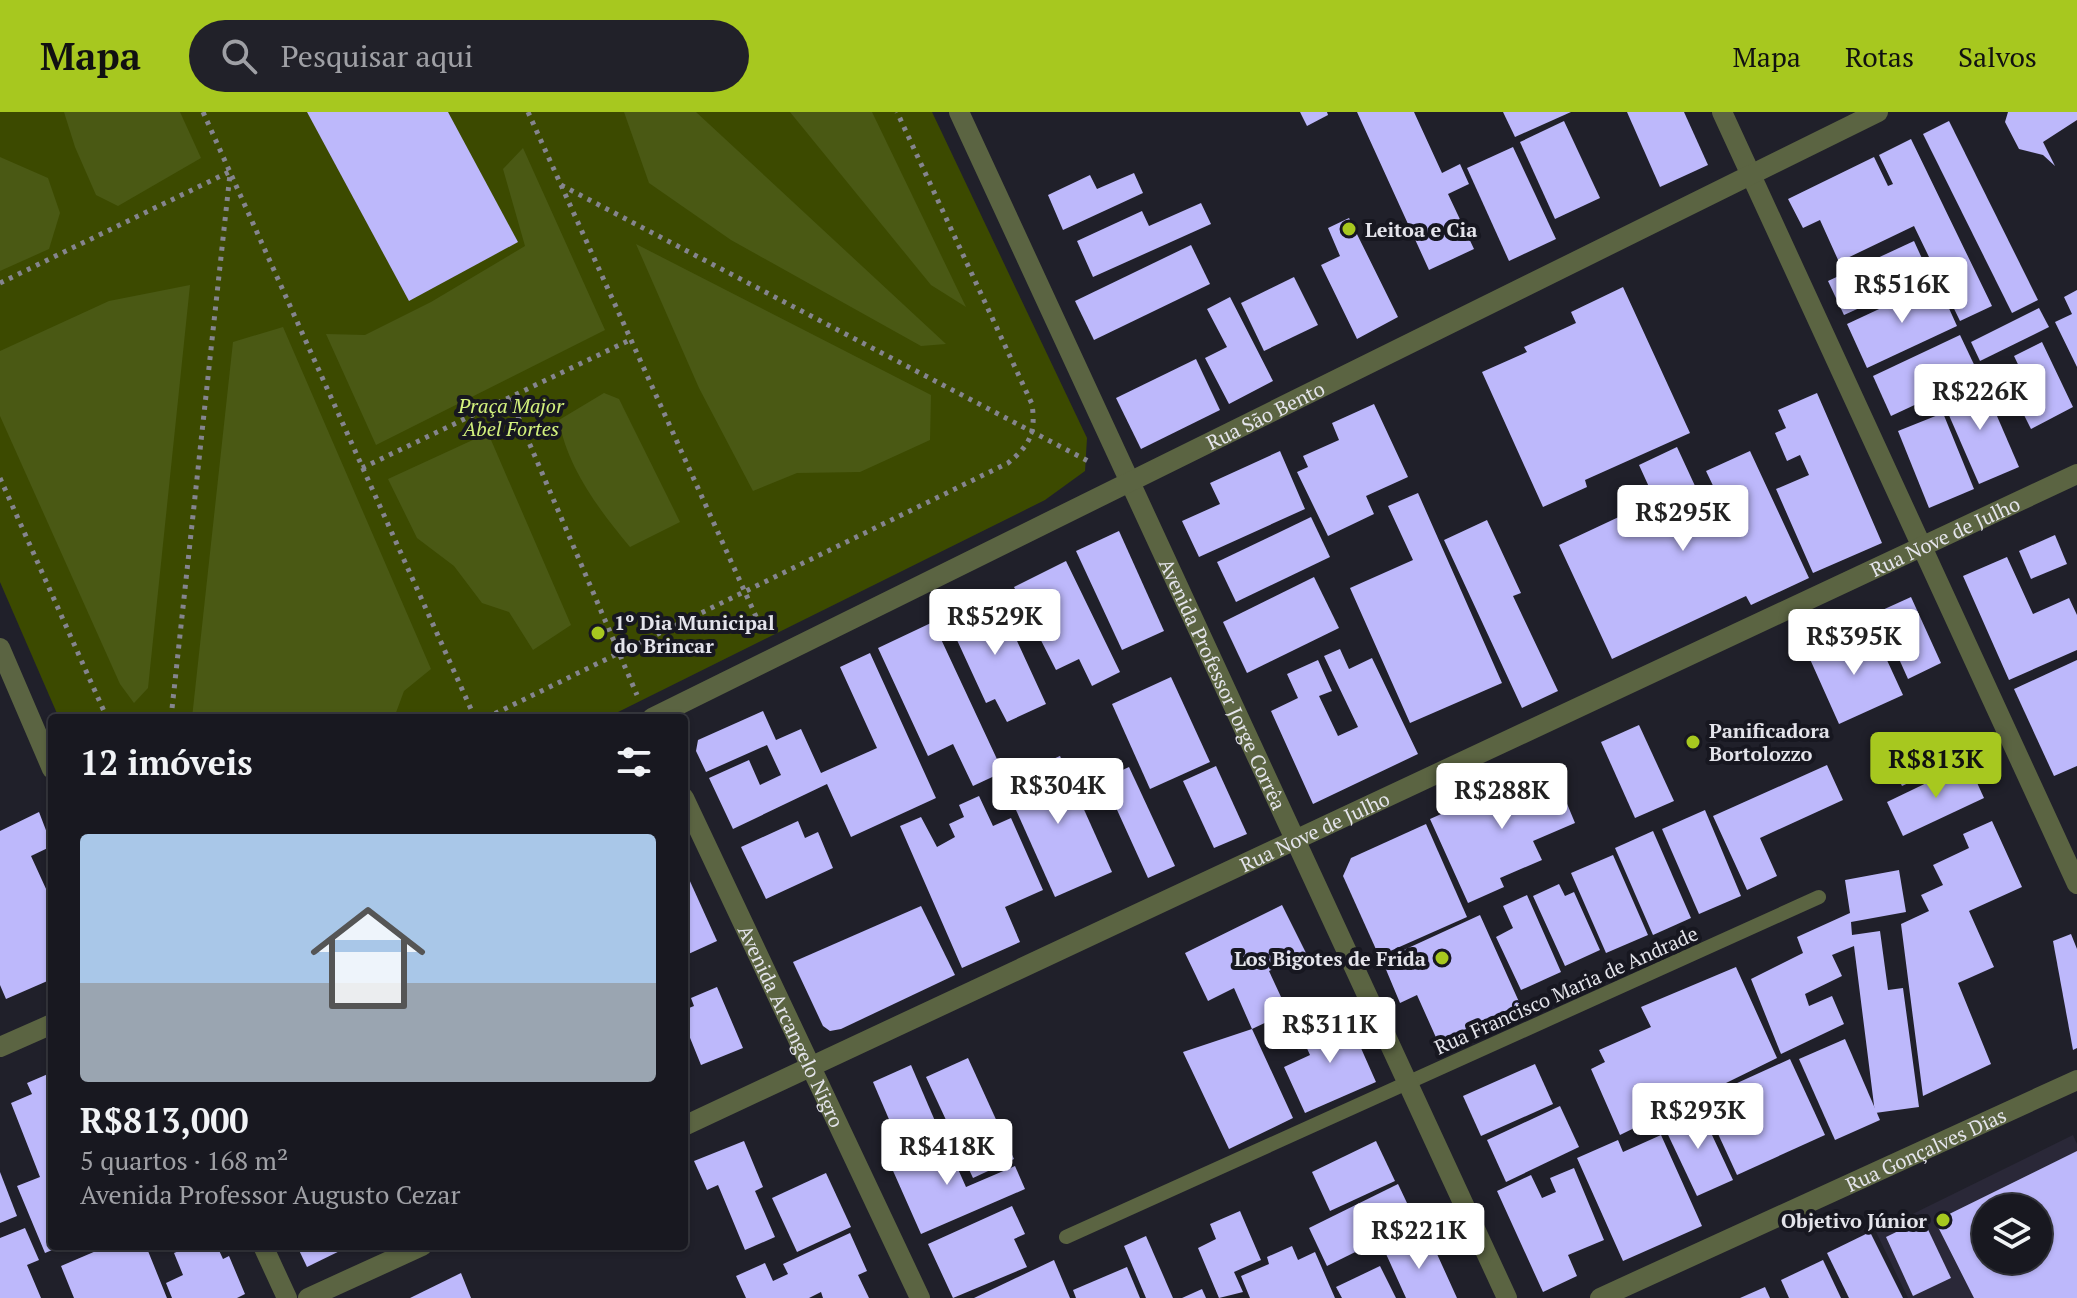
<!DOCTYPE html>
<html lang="pt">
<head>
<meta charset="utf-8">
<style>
  body { margin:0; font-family:"PT Serif",serif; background:#212129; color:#f1f3f6; height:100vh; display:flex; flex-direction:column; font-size:30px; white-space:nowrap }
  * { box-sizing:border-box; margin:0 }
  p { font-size:26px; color:#9fa0a5 }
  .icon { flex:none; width:44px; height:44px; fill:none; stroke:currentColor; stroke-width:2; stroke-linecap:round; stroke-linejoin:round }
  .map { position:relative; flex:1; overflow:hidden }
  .side { position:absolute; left:48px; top:602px; width:640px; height:536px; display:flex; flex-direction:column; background:#181820; border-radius:8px; box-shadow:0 2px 6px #0004,0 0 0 2px #36373e }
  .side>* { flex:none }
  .fabs { position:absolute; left:1972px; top:1082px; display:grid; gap:16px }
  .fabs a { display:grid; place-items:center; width:80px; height:80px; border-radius:50%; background:#181820; box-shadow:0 2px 6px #0004,0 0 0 2px #36373e; font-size:40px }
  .price { position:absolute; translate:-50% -68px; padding:0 18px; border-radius:8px; background:#fff; color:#222; font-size:26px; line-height:52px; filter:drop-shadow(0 2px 4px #0008) }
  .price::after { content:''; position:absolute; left:50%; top:48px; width:24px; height:18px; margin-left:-12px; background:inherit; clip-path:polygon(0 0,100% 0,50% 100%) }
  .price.current { background:#a7c81f; color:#111 }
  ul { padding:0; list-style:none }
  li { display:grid; align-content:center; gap:16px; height:424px; padding:0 32px }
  li span { display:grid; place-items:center; height:248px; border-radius:8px; color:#555 }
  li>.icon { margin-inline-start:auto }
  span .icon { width:144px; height:144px; fill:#fffc; stroke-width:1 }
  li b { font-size:34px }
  h2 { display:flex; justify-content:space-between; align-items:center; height:96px; padding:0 32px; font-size:34px }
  header { display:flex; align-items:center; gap:48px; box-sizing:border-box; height:112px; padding:0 40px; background:#a7c81f; color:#111 }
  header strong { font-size:38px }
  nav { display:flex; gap:44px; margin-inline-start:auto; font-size:28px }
  .search { width:560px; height:72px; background:#212129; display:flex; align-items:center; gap:20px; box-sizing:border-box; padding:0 28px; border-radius:44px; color:#9fa0a5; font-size:30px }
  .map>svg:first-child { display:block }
  .built { fill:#2a2838; fill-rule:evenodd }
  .green { fill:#3c4a00 }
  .forest { fill:#4a5914 }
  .building { fill:#bdb8fb; fill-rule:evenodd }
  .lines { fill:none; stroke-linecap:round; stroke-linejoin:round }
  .path { stroke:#85858e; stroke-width:5; stroke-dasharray:4 6; stroke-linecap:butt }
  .service { stroke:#5b6442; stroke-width:14 }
  .minor { stroke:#5b6442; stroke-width:20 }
  .tertiary { stroke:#5b6442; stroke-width:20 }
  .poi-dot { fill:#a7c81f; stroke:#171720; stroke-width:3 }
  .labels { text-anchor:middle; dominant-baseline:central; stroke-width:8; stroke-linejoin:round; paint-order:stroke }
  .poi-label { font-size:20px; font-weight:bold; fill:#e4e4eb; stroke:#171720; text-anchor:start }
  .park-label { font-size:20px; font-style:italic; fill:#d3f17d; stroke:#171720 }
  .street-label { font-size:20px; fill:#e4e4eb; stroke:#171720 }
</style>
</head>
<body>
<header>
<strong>Mapa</strong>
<div class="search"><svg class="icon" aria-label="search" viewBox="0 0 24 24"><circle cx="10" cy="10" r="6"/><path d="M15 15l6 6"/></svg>Pesquisar aqui</div>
<nav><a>Mapa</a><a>Rotas</a><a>Salvos</a></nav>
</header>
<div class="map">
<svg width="2077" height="1186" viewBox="0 0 2077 1186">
  <rect width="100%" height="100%" fill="#20202a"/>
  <path class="built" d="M 2073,1023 L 2077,1032 L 2077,1186 L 1908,1186 L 1876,1120 ZM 1986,1096 L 2038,1096 L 2038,1148 L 1986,1148 Z"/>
  <polygon class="green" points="0,0 932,0 1087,326 1085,359 1045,388 606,606 59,606 0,470"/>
  <g class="forest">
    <polygon points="64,0 180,0 201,46 118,94 96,83 75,35"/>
    <polygon points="624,0 696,0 946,232 921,234 731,128 649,71"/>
    <polygon points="790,0 872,0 966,195 931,173"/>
    <polygon points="523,36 605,218 376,333 326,222 365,223 431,190 525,134 503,57"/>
    <polygon points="0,45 48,66 60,101 49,137 0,159"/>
    <polygon points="636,132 931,283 930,328 860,360 797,361 753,379 699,276"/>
    <polygon points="190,173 148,576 134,591 120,572 0,304 0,239 109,189"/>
    <polygon points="283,215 431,557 404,579 394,606 192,606 233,230"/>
    <path d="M 604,281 L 619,287 L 680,410 L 630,435 C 600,399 567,356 559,308 Z"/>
    <polygon points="488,321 571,513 533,538 509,500 482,491 454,454 417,426 388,367"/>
  </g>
  <g class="building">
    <polygon points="307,0 448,0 518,130 409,189"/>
    <polygon points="1300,0 1327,0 1328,3 1307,14"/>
    <polygon points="1357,0 1414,0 1442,61 1460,52 1469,72 1448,82 1474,137 1429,158"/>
    <polygon points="1503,0 1571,0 1515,25"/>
    <polygon points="1627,0 1684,0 1708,53 1660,75"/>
    <polygon points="2008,0 2077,0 2077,8 2043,30 2055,54 2043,43 2019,37 2005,10"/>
    <polygon points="1564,9 1600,86 1555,107 1520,30"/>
    <polygon points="1949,9 2038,188 2012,201 1923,22"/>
    <polygon points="1911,27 1992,194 1960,209 1914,114 1839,150 1820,108 1803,116 1788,87 1874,45 1888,74 1893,72 1879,43"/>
    <polygon points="1513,35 1556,127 1509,149 1467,56"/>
    <polygon points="1134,61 1143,81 1063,118 1048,83 1090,63 1097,77"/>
    <polygon points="1201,91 1211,112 1093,165 1077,129 1142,99 1149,114"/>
    <polygon points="1349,106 1398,205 1357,227 1321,153 1340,144 1328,116"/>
    <polygon points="1914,129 1930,164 1844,203 1828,169"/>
    <polygon points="1191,133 1210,172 1094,228 1075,189"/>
    <polygon points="1294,165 1318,213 1264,239 1241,191"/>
    <polygon points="1937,170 1957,214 1867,256 1847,212"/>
    <polygon points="1623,175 1690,321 1585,368 1587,375 1543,395 1482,260 1527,240 1524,235 1576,211 1571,200"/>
    <polygon points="2077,178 2077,255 2055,210 2072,202 2064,185"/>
    <polygon points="1230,185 1273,269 1229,292 1205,246 1227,235 1207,197"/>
    <polygon points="2039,196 2049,215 1980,249 1971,230"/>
    <polygon points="1960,223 1979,263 1891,304 1873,264"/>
    <polygon points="2042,230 2073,295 2031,317 2012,279 2027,271 2014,244"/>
    <polygon points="1196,247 1220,298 1141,337 1116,286"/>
    <polygon points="1981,267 2019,355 1979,372 1941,285"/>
    <polygon points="1817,281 1882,431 1813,461 1776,377 1809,363 1800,343 1787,349 1775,321 1786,316 1778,298"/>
    <polygon points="1374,292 1408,365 1366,384 1374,402 1328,424 1297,360 1308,355 1303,344 1339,328 1332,311"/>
    <polygon points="1943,301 1974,377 1929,396 1898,319"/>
    <polygon points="1677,335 1702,389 1717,382 1706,359 1750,339 1809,466 1751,493 1746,484 1612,547 1559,433 1655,388 1639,353"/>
    <polygon points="1280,339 1305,397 1199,445 1182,409 1220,392 1210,371"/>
    <polygon points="1418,381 1502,571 1410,611 1350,476 1413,448 1388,394"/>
    <polygon points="1311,405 1330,445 1236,490 1217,450"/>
    <polygon points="1487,408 1521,481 1513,484 1558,579 1522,596 1444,428"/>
    <polygon points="1119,419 1164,519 1122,538 1076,439"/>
    <polygon points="2055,423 2067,452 2031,467 2019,439"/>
    <polygon points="2007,445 2033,502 2069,486 2077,503 2077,538 2009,568 1963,464"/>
    <polygon points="1066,449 1120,560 1092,574 1079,547 1056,558 1014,475"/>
    <polygon points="1314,465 1339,516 1247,561 1223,510"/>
    <polygon points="994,479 1046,592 1007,610 995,587 986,591 945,502"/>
    <polygon points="1911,485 1941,551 1908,567 1878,500"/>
    <polygon points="933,510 1003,660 973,674 953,632 928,644 878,536"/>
    <polygon points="1875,522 1903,583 1839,612 1805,536 1826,526 1833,541"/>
    <polygon points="1340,537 1349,557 1372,546 1418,642 1313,692 1271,599 1298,586 1287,562 1318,548 1332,579 1319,584 1338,624 1358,615 1324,544"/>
    <polygon points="870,541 936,686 851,725 827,672 733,717 709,666 749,648 760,673 781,663 767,633 706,660 696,639 698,628 763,599 776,628 801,617 821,661 877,636 840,555"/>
    <polygon points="2077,548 2077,654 2054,664 2014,577"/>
    <polygon points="1171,565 1210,650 1150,677 1112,592"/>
    <polygon points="1639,613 1674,689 1635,706 1601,630"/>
    <polygon points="1952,626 1961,646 1902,674 1892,654"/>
    <polygon points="1060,644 1112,760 1055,785 1003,669"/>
    <polygon points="1968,651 1984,686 1903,724 1887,690"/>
    <polygon points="1551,653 1575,711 1533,729 1542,748 1500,766 1504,775 1468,791 1430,707"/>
    <polygon points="1827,653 1843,688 1760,726 1777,764 1747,778 1713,704"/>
    <polygon points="1216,654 1247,722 1214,736 1183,669"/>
    <polygon points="1129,655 1175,754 1148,766 1103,667"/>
    <polygon points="979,684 993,714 1011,706 1043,778 1005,795 1020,830 962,856 900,714 921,705 937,735 955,725 949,712 964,705 959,693"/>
    <polygon points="1705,698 1741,784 1699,802 1662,717"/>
    <polygon points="39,700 52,734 31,744 52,790 52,867 6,887 0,873 0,719"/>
    <polygon points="798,709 805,726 818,720 833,756 766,787 741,735"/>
    <polygon points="1992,709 2022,775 1969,799 1994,855 1958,871 1991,952 1923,984 1901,812 1929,799 1921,783 1943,773 1933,753 1969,736 1963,722"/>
    <polygon points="1426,712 1467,805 1379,844 1343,764 1351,746"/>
    <polygon points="1653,719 1691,806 1653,823 1615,736"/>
    <polygon points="1613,743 1648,823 1606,841 1571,761"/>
    <polygon points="684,756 717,829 684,844"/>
    <polygon points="1899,758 1906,800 1851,810 1852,823 1880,819 1888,878 1903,876 1919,995 1875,1001 1854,834 1832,843 1842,864 1805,882 1809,894 1832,884 1844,912 1781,942 1751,867 1803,841 1797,825 1850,801 1845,768"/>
    <polygon points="1559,772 1565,784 1574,780 1600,838 1565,854 1533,784"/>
    <polygon points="1527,783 1561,860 1521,878 1496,825 1513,816 1503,794"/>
    <polygon points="1282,793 1306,841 1269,859 1288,900 1252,917 1293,1006 1229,1037 1183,940 1252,917 1234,876 1208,889 1185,841"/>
    <polygon points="921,794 955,863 841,917 830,919 823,914 793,850"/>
    <polygon points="1480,803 1520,892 1438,930 1417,883 1400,891 1382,848"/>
    <polygon points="2071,822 2077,837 2077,936 2073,938 2053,829"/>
    <polygon points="1736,855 1777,946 1620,1023 1591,957 1605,950 1599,938 1651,915 1641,895"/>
    <polygon points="717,875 743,936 701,953 684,911 684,898 694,894 691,886"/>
    <polygon points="1345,900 1376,970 1305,1001 1284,955 1310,943 1300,921"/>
    <polygon points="1845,927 1880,1008 1835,1028 1799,947"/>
    <polygon points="968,946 1014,1047 973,1066 926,965"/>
    <polygon points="1790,947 1825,1023 1737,1063 1702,987"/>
    <polygon points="1535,952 1553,992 1481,1024 1463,984"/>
    <polygon points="911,953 941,1023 903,1040 873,970"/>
    <polygon points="48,962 52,972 52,1060 49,1061 52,1069 52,1134 62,1134 45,1141 17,1074 40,1065 11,991 32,982 27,971"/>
    <polygon points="1698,993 1733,1068 1697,1084 1662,1010"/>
    <polygon points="1560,994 1579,1035 1506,1070 1487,1028"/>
    <polygon points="1661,1023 1702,1114 1623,1149 1577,1046 1618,1028 1623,1040"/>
    <polygon points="945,1028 966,1075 1015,1054 1025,1077 921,1122 890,1052"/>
    <polygon points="744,1029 763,1075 755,1079 775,1125 745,1138 718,1073 707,1078 694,1049"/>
    <polygon points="1376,1029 1395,1069 1330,1099 1312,1060"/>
    <path d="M 2077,1039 L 2077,1186 L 1974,1186 L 1935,1109 ZM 1986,1096 L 2038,1096 L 2038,1148 L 1986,1148 Z"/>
    <polygon points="1574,1056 1604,1128 1568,1143 1577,1164 1543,1180 1497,1079 1531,1063 1542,1086 1556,1080 1550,1066"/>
    <polygon points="0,1060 17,1104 0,1111"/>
    <polygon points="826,1061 851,1115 797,1140 772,1086"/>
    <polygon points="1398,1072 1416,1110 1327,1154 1309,1116"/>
    <polygon points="1012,1094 1025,1122 1014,1127 1027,1155 953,1186 928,1132"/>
    <polygon points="1240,1099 1261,1148 1234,1160 1243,1180 1219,1186 1198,1136 1216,1127 1210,1112"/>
    <polygon points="1923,1107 1951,1166 1913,1184 1886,1125"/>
    <polygon points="25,1116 39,1148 27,1153 41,1186 0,1186 0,1126"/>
    <polygon points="1870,1120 1903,1186 1849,1186 1827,1141"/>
    <polygon points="850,1121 867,1159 858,1163 869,1186 823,1186 821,1180 809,1186 746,1186 736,1164 765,1151 773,1169 788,1162 783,1152"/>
    <polygon points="1146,1124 1173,1186 1146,1186 1124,1134"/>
    <polygon points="1402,1124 1409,1141 1432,1131 1457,1186 1406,1186 1382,1133"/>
    <polygon points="94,1134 146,1134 167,1186 74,1186 61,1154 96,1139"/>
    <polygon points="191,1134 217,1134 223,1147 229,1144 245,1182 237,1186 172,1186 166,1171 183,1163 174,1141"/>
    <polygon points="297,1134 350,1134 307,1155"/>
    <polygon points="1292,1134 1298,1148 1315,1140 1335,1186 1250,1186 1241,1164 1269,1152 1267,1145"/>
    <polygon points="1054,1148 1070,1186 974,1186"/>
    <polygon points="1823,1148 1841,1186 1789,1186 1781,1168"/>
    <polygon points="1380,1154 1396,1186 1342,1186 1336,1175"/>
    <polygon points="1127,1155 1140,1186 1076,1186 1073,1178"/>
    <polygon points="461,1161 471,1186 410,1186"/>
    <polygon points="1765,1175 1770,1186 1740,1186"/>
    <polygon points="1202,1177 1206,1186 1182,1186"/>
  </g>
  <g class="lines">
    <g class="path">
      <polyline points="203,0 475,606"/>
      <polyline points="528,0 763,520"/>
      <polyline points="561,73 1088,349"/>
      <polyline points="0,171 229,60"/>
      <polyline points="510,286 637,583"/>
      <polyline points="362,356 632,227"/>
      <polyline points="0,366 107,606"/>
      <polyline points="171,606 230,62"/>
      <path d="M 486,606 L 1008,351 C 1030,333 1036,321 1032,292 L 897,0"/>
    </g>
    <polyline class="service" points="1066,1125 1819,785"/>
    <g class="minor">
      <path id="s1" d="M 959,0 L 1507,1186"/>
      <polyline points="1722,0 2077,772"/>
      <polyline points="0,536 52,657"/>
      <path id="s2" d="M 684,686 L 920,1186"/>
      <polyline points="263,1134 287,1186"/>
      <path id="s3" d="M 1600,1186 L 2077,968"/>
    </g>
    <g class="tertiary">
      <path id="s4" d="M 652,606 L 1878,0"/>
      <polyline points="0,935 52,912"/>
      <path id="s5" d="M 684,1014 L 2077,362"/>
      <polyline points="308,1186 422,1134"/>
    </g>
  </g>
  <g class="poi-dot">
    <circle cx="1349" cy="117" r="8"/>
    <circle cx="598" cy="521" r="8"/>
    <circle cx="1693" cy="630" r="8"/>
    <circle cx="1442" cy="846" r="8"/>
    <circle cx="1943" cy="1108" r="8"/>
  </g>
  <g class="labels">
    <g class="poi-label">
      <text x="1365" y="117">Leitoa e Cia</text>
      <text x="614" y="510">1º Dia Municipal<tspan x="614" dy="23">do Brincar</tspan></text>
      <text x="1709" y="618">Panificadora<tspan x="1709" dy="23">Bortolozzo</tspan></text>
      <text x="1426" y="846" text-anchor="end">Los Bigotes de Frida</text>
      <text x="1927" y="1108" text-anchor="end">Objetivo Júnior</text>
    </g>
    <g class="park-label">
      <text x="511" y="293">Praça Major<tspan x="511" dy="23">Abel Fortes</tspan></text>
    </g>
    <g class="street-label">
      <text stroke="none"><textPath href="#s4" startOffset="684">Rua São Bento</textPath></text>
      <text stroke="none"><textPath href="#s5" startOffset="1392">Rua Nove de Julho</textPath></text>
      <text stroke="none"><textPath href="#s1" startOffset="630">Avenida Professor Jorge Corrêa</textPath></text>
      <text stroke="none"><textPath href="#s5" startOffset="696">Rua Nove de Julho</textPath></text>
      <text transform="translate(1566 878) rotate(-24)">Rua Francisco Maria de Andrade</text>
      <text stroke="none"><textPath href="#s2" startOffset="252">Avenida Arcangelo Nigro</textPath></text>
      <text stroke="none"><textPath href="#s3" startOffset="358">Rua Gonçalves Dias</textPath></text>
    </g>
  </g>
</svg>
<div class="fabs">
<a><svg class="icon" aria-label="layers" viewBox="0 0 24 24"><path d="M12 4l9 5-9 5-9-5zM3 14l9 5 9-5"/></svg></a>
</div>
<b class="price" style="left:1902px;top:213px">R$516K</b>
<b class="price" style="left:1980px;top:320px">R$226K</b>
<b class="price" style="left:1683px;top:441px">R$295K</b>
<b class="price" style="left:995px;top:545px">R$529K</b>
<b class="price" style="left:1854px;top:565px">R$395K</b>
<b class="price current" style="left:1936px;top:688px">R$813K</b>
<b class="price" style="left:1058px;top:714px">R$304K</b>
<b class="price" style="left:1502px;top:719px">R$288K</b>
<b class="price" style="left:1330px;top:953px">R$311K</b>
<b class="price" style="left:1698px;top:1039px">R$293K</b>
<b class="price" style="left:947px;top:1075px">R$418K</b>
<b class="price" style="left:1419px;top:1159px">R$221K</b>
<section class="side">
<h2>12 imóveis<svg class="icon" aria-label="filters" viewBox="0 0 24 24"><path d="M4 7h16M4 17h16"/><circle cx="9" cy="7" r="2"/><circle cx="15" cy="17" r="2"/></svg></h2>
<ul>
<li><span style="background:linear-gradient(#a9c7e8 60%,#9aa5b1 0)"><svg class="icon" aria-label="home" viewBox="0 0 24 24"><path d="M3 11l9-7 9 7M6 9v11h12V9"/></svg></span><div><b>R$813,000</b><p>5 quartos · 168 m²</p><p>Avenida Professor Augusto Cezar</p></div></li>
</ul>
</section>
</div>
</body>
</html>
